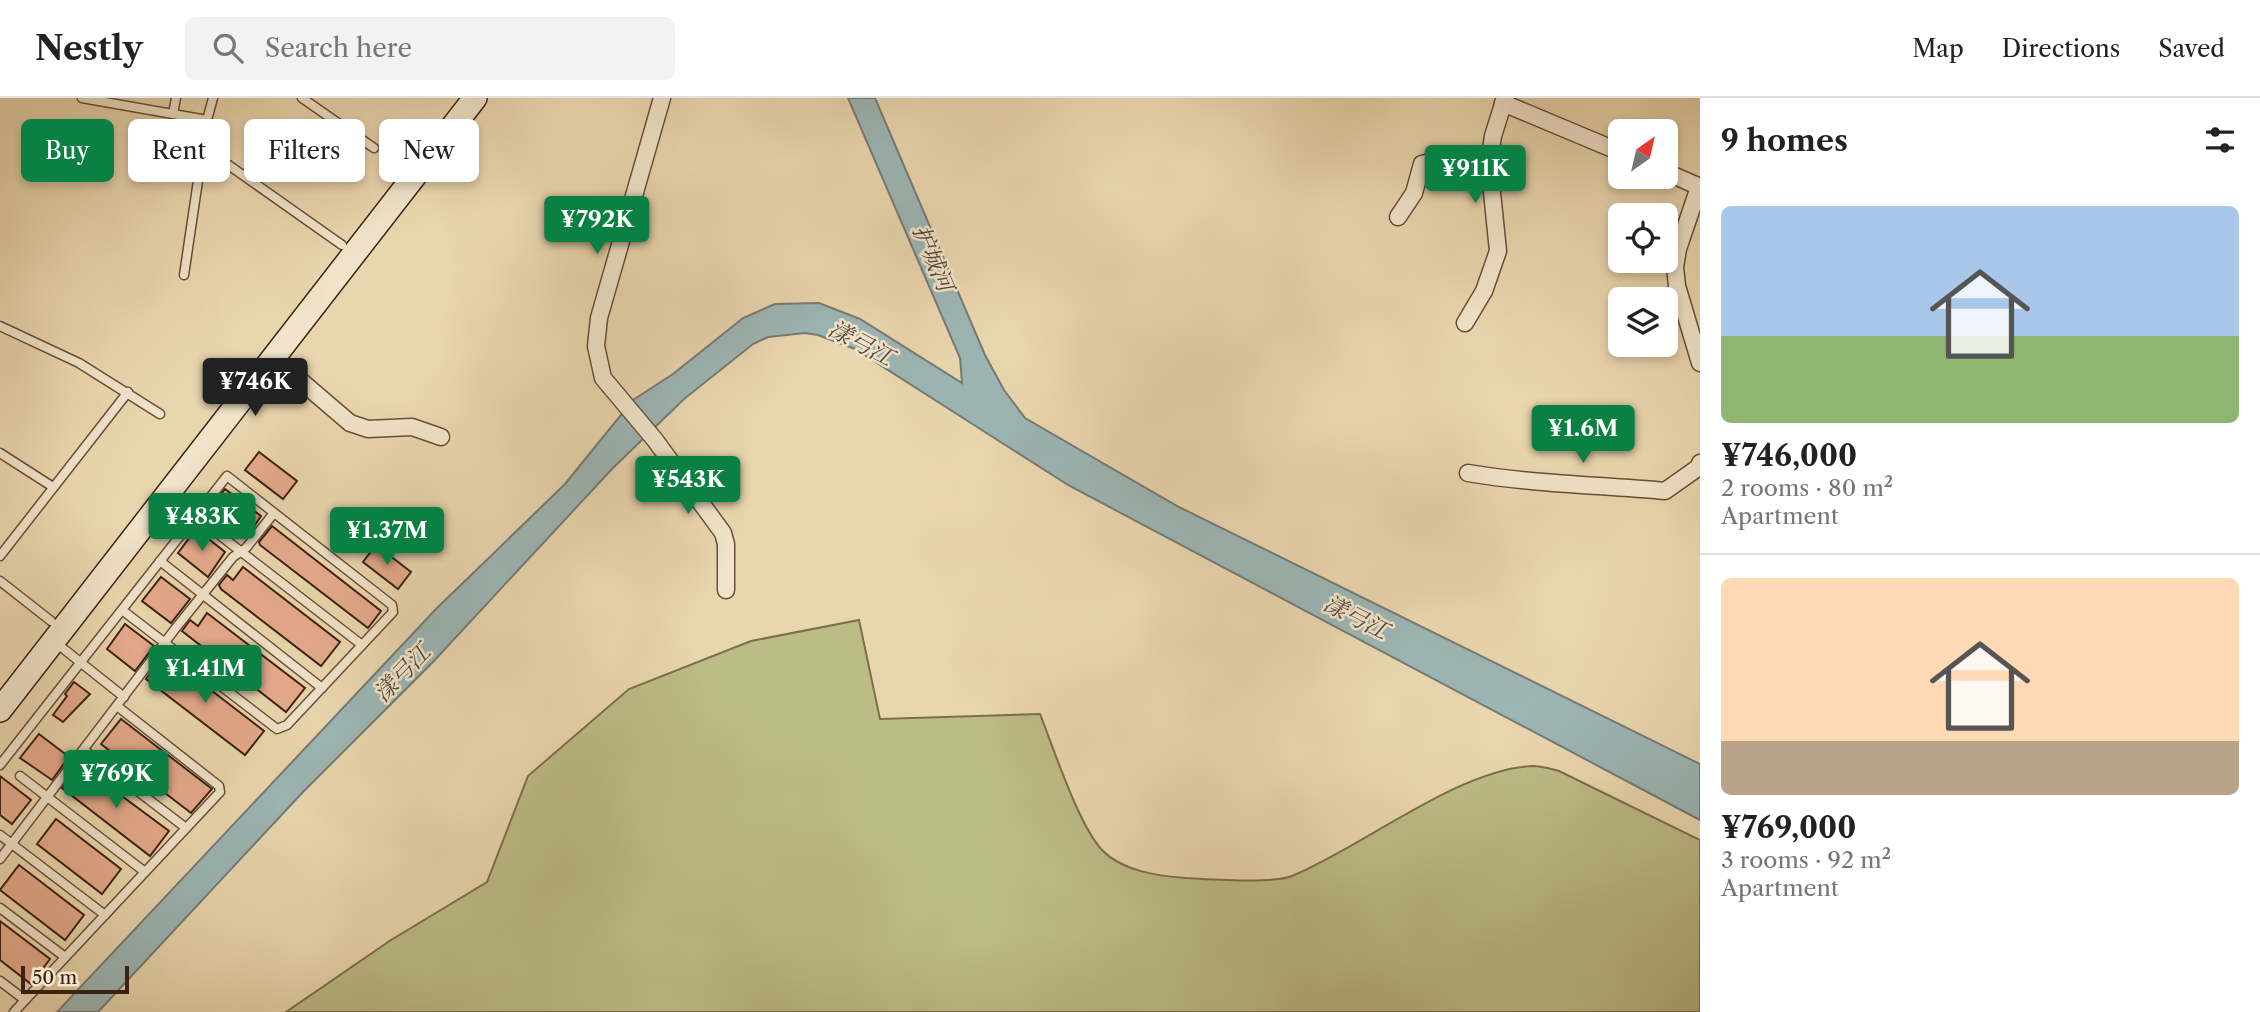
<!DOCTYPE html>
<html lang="en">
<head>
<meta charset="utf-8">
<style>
  body { margin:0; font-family:"Libre Caslon Text","Noto Serif SC",serif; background:#f2f2f2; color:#222; height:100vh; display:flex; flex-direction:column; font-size:26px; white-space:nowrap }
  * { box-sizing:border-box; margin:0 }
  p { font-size:23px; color:#767676 }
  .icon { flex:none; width:38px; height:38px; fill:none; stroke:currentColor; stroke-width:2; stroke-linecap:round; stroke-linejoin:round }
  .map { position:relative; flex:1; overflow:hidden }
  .drawer { display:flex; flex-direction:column; background:#fff; width:560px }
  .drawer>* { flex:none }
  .guide { position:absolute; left:21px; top:21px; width:665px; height:63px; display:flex; gap:14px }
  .needle { width:46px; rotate:34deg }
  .buttons { position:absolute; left:1608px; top:21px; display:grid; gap:14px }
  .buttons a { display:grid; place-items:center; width:70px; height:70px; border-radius:10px; background:#fff; box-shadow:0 4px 10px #0003; font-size:35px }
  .scale { position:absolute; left:21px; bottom:18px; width:108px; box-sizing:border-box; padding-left:7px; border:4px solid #3d2212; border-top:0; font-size:19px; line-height:24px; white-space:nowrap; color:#3d2212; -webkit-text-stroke:5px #f1e4ca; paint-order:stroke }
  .price { position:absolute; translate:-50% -60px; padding:0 16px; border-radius:7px; background:#0b8043; color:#fff; font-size:23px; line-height:46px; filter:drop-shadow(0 2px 4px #0008) }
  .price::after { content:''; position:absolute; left:50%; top:42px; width:21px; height:16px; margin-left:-10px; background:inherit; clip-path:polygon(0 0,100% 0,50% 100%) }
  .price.on { background:#222; color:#fff }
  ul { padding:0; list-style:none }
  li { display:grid; align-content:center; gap:14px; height:371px; padding:0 21px }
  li+li { border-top:2px solid #e0e0e0 }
  li span { display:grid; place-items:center; height:217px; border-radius:10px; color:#555 }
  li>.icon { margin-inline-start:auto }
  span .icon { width:126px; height:126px; fill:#fffc; stroke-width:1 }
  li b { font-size:30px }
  h2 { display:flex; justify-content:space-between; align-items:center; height:84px; padding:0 21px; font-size:30px }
  .chip { padding:0 24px; border-radius:10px; background:#fff; box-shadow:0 4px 10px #0003; font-size:24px; line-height:63px }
  .chip.on { background:#0b8043; color:#fff }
  header { display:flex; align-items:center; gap:42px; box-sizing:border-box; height:98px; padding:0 35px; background:#fff; border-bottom:2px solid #e0e0e0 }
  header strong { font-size:33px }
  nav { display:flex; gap:38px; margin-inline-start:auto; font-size:24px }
  .search { width:490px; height:63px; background:#f2f2f2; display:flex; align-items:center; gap:18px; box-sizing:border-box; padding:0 24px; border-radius:10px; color:#767676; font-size:26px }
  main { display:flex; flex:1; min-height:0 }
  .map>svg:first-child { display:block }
  .green { fill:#bcbc86; stroke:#7c6f4c; stroke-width:2 }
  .water { fill:#9cb6b5; stroke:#767b74; stroke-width:2 }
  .building { fill:#e5aa8c; stroke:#3d2212; stroke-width:2 }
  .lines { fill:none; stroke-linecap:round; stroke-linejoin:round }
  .lane-casing { stroke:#684f39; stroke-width:11 }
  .street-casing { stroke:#684f39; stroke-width:19 }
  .secondary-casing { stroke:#3d2212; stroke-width:26 }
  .lane { stroke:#f1e4ca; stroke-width:8 }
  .street { stroke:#f1e4ca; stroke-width:16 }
  .secondary { stroke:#f1e4ca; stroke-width:23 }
  .labels { text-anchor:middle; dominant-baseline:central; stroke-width:5; stroke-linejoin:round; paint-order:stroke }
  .water-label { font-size:23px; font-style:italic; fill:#55473b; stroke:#f1e4ca }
</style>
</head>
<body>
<header>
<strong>Nestly</strong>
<div class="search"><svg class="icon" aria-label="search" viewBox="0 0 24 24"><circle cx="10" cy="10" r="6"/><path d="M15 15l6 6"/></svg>Search here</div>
<nav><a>Map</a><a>Directions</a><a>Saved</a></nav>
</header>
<main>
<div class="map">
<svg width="1700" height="914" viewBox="0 0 1700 914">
  <rect width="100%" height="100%" fill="#ead6ae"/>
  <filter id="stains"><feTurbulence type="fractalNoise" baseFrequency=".00286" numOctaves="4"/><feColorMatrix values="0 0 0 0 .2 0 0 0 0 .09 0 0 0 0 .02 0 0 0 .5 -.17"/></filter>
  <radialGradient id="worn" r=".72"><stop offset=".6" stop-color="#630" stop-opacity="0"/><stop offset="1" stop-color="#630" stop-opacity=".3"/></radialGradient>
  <path class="green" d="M 859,522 L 880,621 L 1040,616 C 1054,651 1078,726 1102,752 C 1122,773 1158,778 1186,780 C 1209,781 1272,786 1292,778 C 1361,750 1460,670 1533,668 C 1542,668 1551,671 1559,673 L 1700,742 L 1700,914 L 286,914 L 391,842 L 487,784 L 528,678 L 629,591 L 751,543 Z"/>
  <polygon class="water" points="848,0 875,0 985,257 1004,292 1025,320 1179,409 1700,666 1700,722 1068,387 855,251 818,237 805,235 768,239 753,246 684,301 611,372 432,565 302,695 98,914 57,914 436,511 565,386 633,302 673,276 743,220 775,206 819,205 860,221 962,285 960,260"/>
  <g class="building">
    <polygon points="259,354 297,383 283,401 245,372"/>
    <polygon points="225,391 261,418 249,436 212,408"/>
    <polygon points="272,428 381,513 368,530 260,447 259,444"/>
    <polygon points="196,431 225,454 208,479 178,455"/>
    <polygon points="376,447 411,474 398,491 363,464"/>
    <polygon points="243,469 340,544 321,568 221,491 219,487 227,477 233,482"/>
    <polygon points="161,479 190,501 171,525 142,503"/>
    <polygon points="207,515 305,590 286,614 182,533 190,522 198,528"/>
    <polygon points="125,526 154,548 135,573 107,551"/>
    <polygon points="164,556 264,633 245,657 146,581"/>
    <polygon points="74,584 90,596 63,624 53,617 67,598 65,596"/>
    <polygon points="121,621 212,691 191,715 101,646"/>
    <polygon points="39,636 69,659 52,682 20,660"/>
    <polygon points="80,667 169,733 150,758 62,690"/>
    <polygon points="0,678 31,702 12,726 0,717"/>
    <polygon points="56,721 121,771 102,796 37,746"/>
    <polygon points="19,767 84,817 65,842 0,792"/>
    <polygon points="0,823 50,861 31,886 0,862"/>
  </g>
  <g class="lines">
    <defs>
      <g id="lane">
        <polyline points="82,0 207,22"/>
        <polyline points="302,0 374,50"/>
        <polyline points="173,16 176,0"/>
        <polyline points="203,49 342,147"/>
        <polyline points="184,177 207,22 213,0"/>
        <polyline points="0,228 79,265 160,316"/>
        <polyline points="0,355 53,389"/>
        <polyline points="195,418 362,547"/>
        <polyline points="0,458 128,294"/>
        <polyline points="160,463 322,590"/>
        <polyline points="0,483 51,523"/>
        <polyline points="55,544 124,599"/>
        <polyline points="84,652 186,730"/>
        <polyline points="0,667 227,378 392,507 393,514 287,627 277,631 122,512"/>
        <polyline points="20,678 145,774"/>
        <polyline points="0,737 105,817"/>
        <polyline points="0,761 175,531 233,459 246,450 274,415"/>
        <polyline points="0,810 65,859"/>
        <polyline points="0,883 25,902"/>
        <polyline points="14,914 220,694 219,688 117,608"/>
      </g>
      <g id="street">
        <polyline points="662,0 599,220 596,248 603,280 655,342 723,435 726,446 726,492"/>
        <polyline points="1503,5 1620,54"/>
        <polyline points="1666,74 1700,89"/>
        <polyline points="1699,89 1678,151 1675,169 1677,188 1700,265"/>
        <polyline points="1398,119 1414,95 1422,66 1430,64 1492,82"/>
        <polyline points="1465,225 1484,193 1498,153 1489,65 1493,38 1505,0"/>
        <polyline points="274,260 350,325 368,331 412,329 441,339"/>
        <path d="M 1468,375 C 1534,386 1600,387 1665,393 L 1699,369 L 1700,365"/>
      </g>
      <polyline id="secondary" points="0,612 475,0"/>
    </defs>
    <use href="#lane" class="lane-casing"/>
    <use href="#street" class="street-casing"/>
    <use href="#secondary" class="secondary-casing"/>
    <use href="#lane" class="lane"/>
    <use href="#street" class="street"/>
    <use href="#secondary" class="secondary"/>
  </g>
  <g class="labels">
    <g class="water-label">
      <text transform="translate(933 160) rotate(67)">护城河</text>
      <text transform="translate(861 245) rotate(28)">漾弓江</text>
      <text transform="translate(1356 519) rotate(27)">漾弓江</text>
      <text transform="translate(402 575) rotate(-46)">漾弓江</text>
    </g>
  </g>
  <rect width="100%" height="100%" filter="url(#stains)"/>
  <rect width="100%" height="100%" fill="url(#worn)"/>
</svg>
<div class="buttons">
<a><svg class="needle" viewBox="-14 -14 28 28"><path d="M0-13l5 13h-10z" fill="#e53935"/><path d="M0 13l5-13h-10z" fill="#767676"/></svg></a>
<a><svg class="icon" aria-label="locate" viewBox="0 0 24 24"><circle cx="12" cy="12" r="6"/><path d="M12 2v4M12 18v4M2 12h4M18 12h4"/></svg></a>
<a><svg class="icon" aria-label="layers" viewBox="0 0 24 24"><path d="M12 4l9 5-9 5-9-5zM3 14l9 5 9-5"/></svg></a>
</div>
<div class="scale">50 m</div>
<b class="price" style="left:1475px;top:107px">¥911K</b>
<b class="price" style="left:597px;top:158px">¥792K</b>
<b class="price on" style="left:255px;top:320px">¥746K</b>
<b class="price" style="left:1583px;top:367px">¥1.6M</b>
<b class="price" style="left:688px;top:418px">¥543K</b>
<b class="price" style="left:202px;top:455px">¥483K</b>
<b class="price" style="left:387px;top:469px">¥1.37M</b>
<b class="price" style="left:205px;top:607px">¥1.41M</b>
<b class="price" style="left:116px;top:712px">¥769K</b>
<div class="guide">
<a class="chip on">Buy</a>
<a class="chip">Rent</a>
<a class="chip">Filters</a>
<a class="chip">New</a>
</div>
</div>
<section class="drawer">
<h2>9 homes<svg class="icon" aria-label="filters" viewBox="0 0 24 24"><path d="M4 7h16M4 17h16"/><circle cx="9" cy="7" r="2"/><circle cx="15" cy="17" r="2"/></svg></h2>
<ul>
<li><span style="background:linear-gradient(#a9c7e8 60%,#8fb573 0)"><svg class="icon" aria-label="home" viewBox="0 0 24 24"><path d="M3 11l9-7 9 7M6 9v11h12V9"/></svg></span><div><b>¥746,000</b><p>2 rooms · 80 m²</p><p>Apartment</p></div></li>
<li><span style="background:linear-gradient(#ffd9b3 75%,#b9a48a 0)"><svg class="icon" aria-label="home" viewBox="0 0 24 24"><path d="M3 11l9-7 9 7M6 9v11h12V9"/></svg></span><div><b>¥769,000</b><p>3 rooms · 92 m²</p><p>Apartment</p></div></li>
</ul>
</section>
</main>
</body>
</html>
